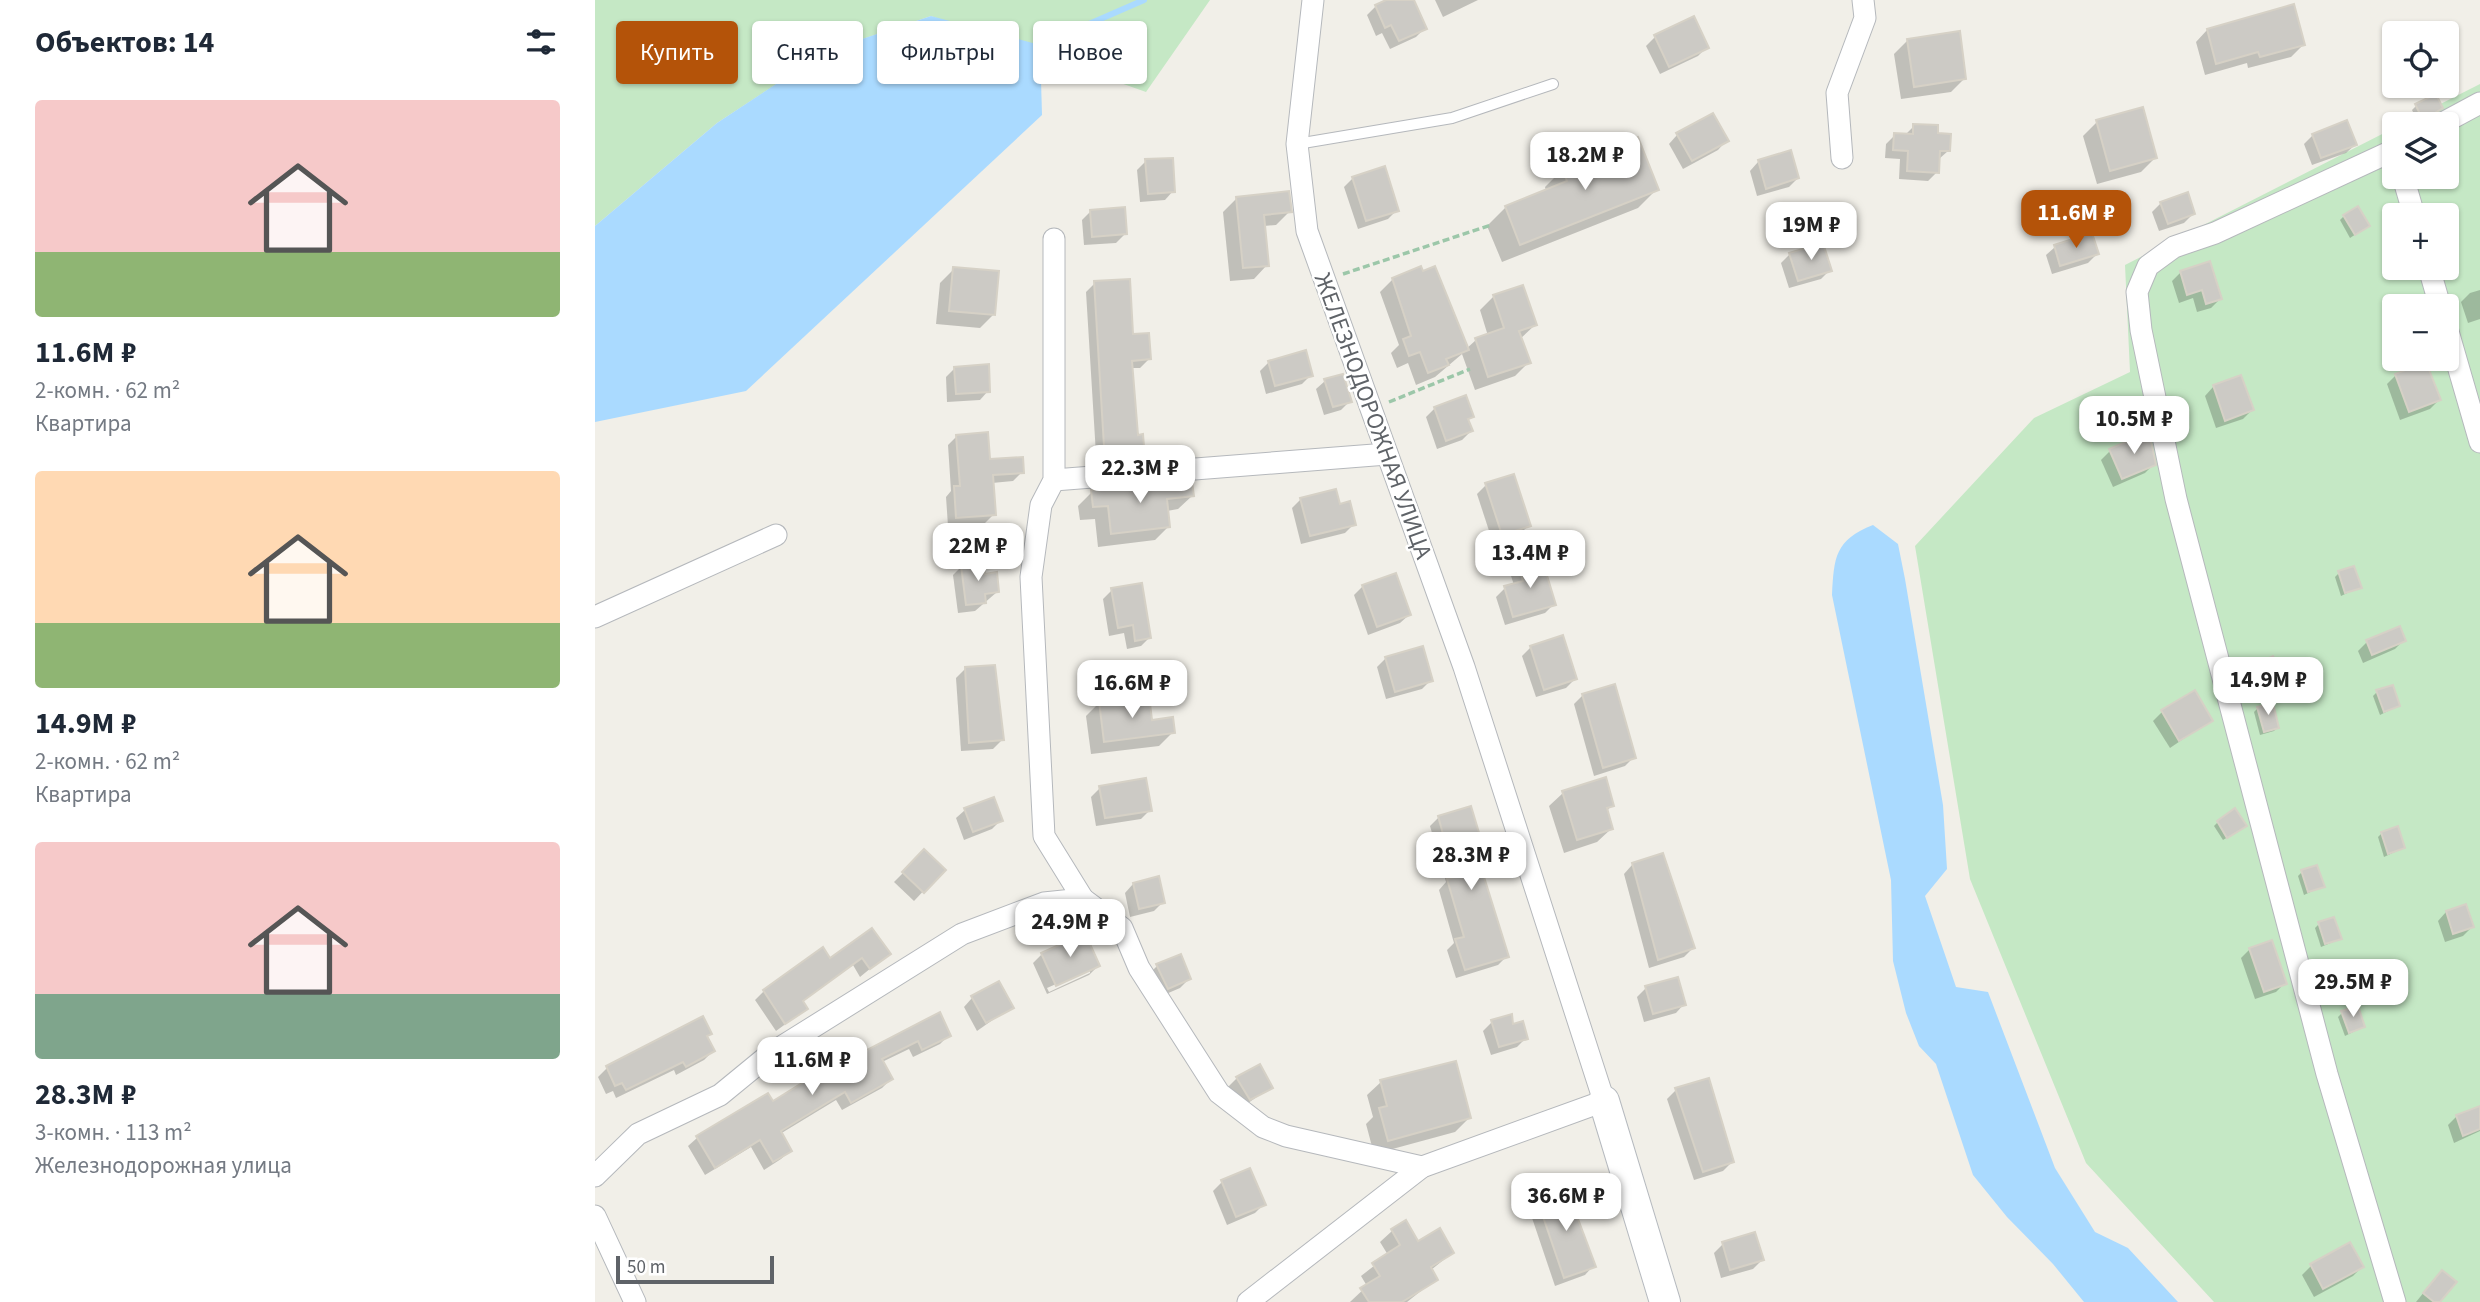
<!DOCTYPE html>
<html lang="ru">
<head>
<meta charset="utf-8">
<style>
  body { margin:0; font-family:"Source Sans 3",sans-serif; background:#f6f6f7; color:#1f2937; height:100vh; display:flex; flex-direction:column; font-size:26px; white-space:nowrap }
  * { box-sizing:border-box; margin:0 }
  p { font-size:23px; color:#747a83 }
  .icon { flex:none; width:38px; height:38px; fill:none; stroke:currentColor; stroke-width:2; stroke-linecap:round; stroke-linejoin:round }
  .map { position:relative; flex:1; overflow:hidden }
  .sheet { display:flex; flex-direction:column; background:#fff; width:595px }
  .sheet>* { flex:none }
  .hud { position:absolute; left:21px; top:21px; width:665px; height:63px; display:flex; gap:14px }
  .fabs { position:absolute; left:1787px; top:21px; display:grid; gap:14px }
  .fabs a { display:grid; place-items:center; width:77px; height:77px; border-radius:7px; background:#fff; box-shadow:0 2px 5px #0004; font-size:35px }
  .scale { position:absolute; left:21px; bottom:18px; width:158px; box-sizing:border-box; padding-left:7px; border:4px solid #5f6368; border-top:0; font-size:19px; line-height:24px; white-space:nowrap; color:#5f6368; -webkit-text-stroke:5px #fff; paint-order:stroke }
  .price { position:absolute; translate:-50% -60px; padding:0 16px; border-radius:14px; background:#fff; color:#222; font-size:23px; line-height:46px; filter:drop-shadow(0 2px 4px #0008) }
  .price::after { content:''; position:absolute; left:50%; top:42px; width:21px; height:16px; margin-left:-10px; background:inherit; clip-path:polygon(0 0,100% 0,50% 100%) }
  .price.selected { background:#b45309; color:#fff }
  ul { padding:0; list-style:none }
  li { display:grid; align-content:center; gap:14px; height:371px; padding:0 35px }
  li span { display:grid; place-items:center; height:217px; border-radius:7px; color:#555 }
  li>.icon { margin-inline-start:auto }
  span .icon { width:126px; height:126px; fill:#fffc; stroke-width:1 }
  li b { font-size:30px }
  h2 { display:flex; justify-content:space-between; align-items:center; height:84px; padding:0 35px; font-size:30px }
  .pill { padding:0 24px; border-radius:7px; background:#fff; box-shadow:0 2px 5px #0004; font-size:24px; line-height:63px }
  .pill.selected { background:#b45309; color:#fff }
  main { display:flex; flex:1; min-height:0 }
  .map>svg:first-child { display:block }
  .green { fill:#c5e8c5; fill-rule:evenodd }
  .water { fill:#aadaff }
  .shadow { fill:#0003; fill-rule:evenodd }
  .lines { fill:none; stroke-linecap:round; stroke-linejoin:round }
  .stream { stroke:#aadaff; stroke-width:6 }
  .building { fill:#cccac5; stroke:#d6d1c6; stroke-width:2 }
  .lane-casing { stroke:#b5b8bc; stroke-width:12 }
  .street-casing { stroke:#b5b8bc; stroke-width:23 }
  .secondary-casing { stroke:#b6babf; stroke-width:32 }
  .path { stroke:#9cc7a9; stroke-width:3.5; stroke-dasharray:7 3.5; stroke-linecap:butt }
  .lane { stroke:#fff; stroke-width:10 }
  .street { stroke:#fff; stroke-width:21 }
  .secondary { stroke:#fff; stroke-width:30 }
  .labels { text-anchor:middle; dominant-baseline:central; stroke-width:5; stroke-linejoin:round; paint-order:stroke }
  .street-label { font-size:24px; fill:#5f6368; stroke:#fff }
</style>
</head>
<body>
<main>
<section class="sheet">
<h2>Объектов: 14<svg class="icon" aria-label="filters" viewBox="0 0 24 24"><path d="M4 7h16M4 17h16"/><circle cx="9" cy="7" r="2"/><circle cx="15" cy="17" r="2"/></svg></h2>
<ul>
<li><span style="background:linear-gradient(#f6c9c9 70%,#8fb573 0)"><svg class="icon" aria-label="home" viewBox="0 0 24 24"><path d="M3 11l9-7 9 7M6 9v11h12V9"/></svg></span><div><b>11.6M ₽</b><p>2-комн. · 62 m²</p><p>Квартира</p></div></li>
<li><span style="background:linear-gradient(#ffd9b3 70%,#8fb573 0)"><svg class="icon" aria-label="home" viewBox="0 0 24 24"><path d="M3 11l9-7 9 7M6 9v11h12V9"/></svg></span><div><b>14.9M ₽</b><p>2-комн. · 62 m²</p><p>Квартира</p></div></li>
<li><span style="background:linear-gradient(#f6c9c9 70%,#7fa58c 0)"><svg class="icon" aria-label="home" viewBox="0 0 24 24"><path d="M3 11l9-7 9 7M6 9v11h12V9"/></svg></span><div><b>28.3M ₽</b><p>3-комн. · 113 m²</p><p>Железнодорожная улица</p></div></li>
</ul>
</section>
<div class="map">
<svg width="1885" height="1302" viewBox="0 0 1885 1302">
  <rect width="100%" height="100%" fill="#f1efe8"/>
  <g class="green">
    <polygon points="0,0 615,0 551,92 336,16 232,51 122,123 0,226"/>
    <path d="M 1885,84 L 1885,1302 L 1619,1302 L 1491,1163 L 1375,879 L 1320,546 L 1439,418 L 1535,372 L 1530,265 L 1799,128 L 1799,177 L 1852,177 L 1852,124 L 1806,124 ZM 1799,215 L 1852,215 L 1852,268 L 1799,268 ZM 1799,306 L 1852,306 L 1852,359 L 1799,359 Z"/>
  </g>
  <g class="water">
    <polygon points="336,16 445,45 447,115 151,391 0,422 0,226 122,123 231,51"/>
    <path d="M 1278,525 L 1303,544 L 1310,579 L 1348,805 L 1352,869 L 1330,896 L 1361,987 L 1393,992 L 1460,1168 L 1500,1232 L 1533,1248 L 1583,1302 L 1489,1302 L 1458,1264 L 1412,1217 L 1378,1175 L 1341,1064 L 1324,1046 L 1311,1013 L 1298,961 L 1296,880 L 1237,595 C 1239,557 1240,540 1278,525 Z"/>
  </g>
  <g class="shadow">
    <polygon points="795,0 817,0 829,29 821,37 795,49 787,33 781,36 772,15 781,6"/>
    <polygon points="840,0 883,0 848,17"/>
    <polygon points="1612,30 1708,45 1696,57 1653,68 1652,63 1610,75 1601,42"/>
    <polygon points="1060,37 1112,47 1103,56 1065,74 1051,46"/>
    <polygon points="1313,40 1370,78 1356,92 1306,99 1299,54"/>
    <polygon points="1821,106 1842,112 1823,122 1817,110"/>
    <polygon points="1502,122 1560,158 1546,172 1502,184 1488,136"/>
    <polygon points="1319,126 1341,135 1353,151 1344,159 1342,172 1333,181 1304,179 1305,159 1290,158 1291,144 1300,135 1310,135"/>
    <polygon points="1082,135 1131,141 1123,150 1088,169 1074,144"/>
    <polygon points="1718,135 1760,145 1751,153 1717,165 1709,144"/>
    <polygon points="1195,153 1203,178 1194,187 1162,196 1155,171 1163,162"/>
    <polygon points="551,161 578,191 570,200 545,202 542,170"/>
    <polygon points="968,169 1062,189 1043,208 907,262 892,226 911,207 951,191 950,187"/>
    <polygon points="758,178 802,210 793,219 763,229 749,187"/>
    <polygon points="642,198 695,211 681,225 669,226 672,265 659,279 635,281 628,212"/>
    <polygon points="1566,203 1598,214 1589,223 1564,231 1557,212"/>
    <polygon points="496,211 530,234 521,243 489,245 487,220"/>
    <polygon points="1749,216 1773,226 1755,238 1745,220"/>
    <polygon points="1460,247 1502,254 1493,263 1457,274 1451,255"/>
    <polygon points="1195,254 1235,270 1226,279 1194,288 1186,263"/>
    <polygon points="359,269 399,314 385,328 341,324 345,283"/>
    <polygon points="1586,272 1625,299 1616,308 1602,312 1598,298 1584,303 1577,281"/>
    <polygon points="798,279 871,349 881,340 893,336 885,310 898,297 927,287 940,325 925,339 934,362 920,376 880,390 867,354 840,377 821,385 813,363 802,368 796,353 804,345 785,292"/>
    <polygon points="500,283 554,359 545,368 536,368 541,436 548,459 539,468 502,471 491,292"/>
    <polygon points="1885,290 1885,319 1873,323 1866,302 1875,293"/>
    <polygon points="674,362 716,375 707,384 671,394 665,371"/>
    <polygon points="360,368 393,391 385,400 352,402 351,377"/>
    <polygon points="1801,375 1844,400 1835,409 1805,420 1792,384"/>
    <polygon points="1645,377 1657,410 1648,419 1621,428 1610,396 1618,387"/>
    <polygon points="730,381 755,401 746,410 729,415 721,389"/>
    <polygon points="840,408 877,417 872,421 876,431 867,440 842,449 831,417"/>
    <polygon points="362,436 393,461 427,472 418,481 397,483 399,514 390,523 353,526 351,497 356,491 353,445"/>
    <polygon points="1515,451 1559,464 1550,473 1518,487 1506,460"/>
    <polygon points="891,485 934,525 925,534 898,543 882,494"/>
    <polygon points="497,492 597,496 583,509 572,511 573,527 560,540 503,547 500,519 485,520 483,506"/>
    <polygon points="706,499 744,506 759,524 750,533 706,544 697,508"/>
    <polygon points="367,566 388,576 402,592 380,611 363,613 358,575"/>
    <polygon points="925,567 959,604 950,613 910,625 901,597 910,588 919,585 916,576"/>
    <polygon points="1744,573 1765,587 1746,596 1740,577"/>
    <polygon points="768,586 814,615 805,623 773,635 759,595"/>
    <polygon points="517,590 555,637 546,646 532,649 529,633 514,636 508,599"/>
    <polygon points="1809,640 1800,649 1768,663 1763,651 1772,642"/>
    <polygon points="936,647 980,679 971,688 941,697 927,656"/>
    <polygon points="791,658 836,680 827,689 791,699 782,667"/>
    <polygon points="1661,666 1688,680 1664,696 1652,675"/>
    <polygon points="370,669 407,740 398,749 366,751 361,678"/>
    <polygon points="1782,692 1803,706 1785,715 1778,696"/>
    <polygon points="988,695 1039,757 1030,766 999,776 979,704"/>
    <polygon points="505,702 556,721 578,732 564,746 496,754 491,716"/>
    <polygon points="1663,708 1683,727 1679,731 1665,735 1659,712"/>
    <polygon points="1567,712 1616,720 1575,748 1558,721"/>
    <polygon points="505,788 555,810 546,819 501,826 496,797"/>
    <polygon points="968,793 1017,805 1011,812 1016,829 1002,842 969,853 954,806"/>
    <polygon points="370,810 406,820 397,829 369,840 361,818"/>
    <polygon points="844,817 886,845 880,851 912,956 903,965 861,978 852,950 859,943 844,890 851,882 835,826"/>
    <polygon points="1623,822 1646,829 1628,840 1619,826"/>
    <polygon points="1787,833 1808,848 1789,857 1783,837"/>
    <polygon points="329,852 348,870 319,901 299,882"/>
    <polygon points="1067,855 1098,948 1089,957 1054,968 1029,874 1037,865"/>
    <polygon points="1707,872 1728,886 1709,895 1703,876"/>
    <polygon points="538,884 568,902 559,911 535,917 530,893"/>
    <polygon points="1851,912 1877,927 1868,936 1850,942 1843,921"/>
    <polygon points="1724,924 1745,939 1726,947 1720,928"/>
    <polygon points="1655,949 1690,983 1681,992 1660,999 1646,958"/>
    <polygon points="293,954 265,977 258,965 206,1002 211,1009 181,1031 160,1000 169,991 235,960"/>
    <path d="M 447,954 L 503,966 L 494,975 L 452,994 L 438,963 ZM 495,969 L 495,973 L 454,992 L 452,988 Z"/>
    <polygon points="585,956 594,979 585,988 564,997 553,975 562,966"/>
    <polygon points="1082,979 1089,1004 1081,1013 1049,1022 1042,997 1051,988"/>
    <polygon points="377,998 416,1007 382,1031 369,1007"/>
    <polygon points="1747,1013 1768,1027 1750,1036 1743,1017"/>
    <polygon points="344,1014 354,1035 345,1044 318,1057 314,1049 287,1062 296,1079 287,1088 247,1110 241,1100 185,1134 195,1151 186,1159 169,1170 156,1147 110,1175 93,1146 102,1138 172,1095 177,1104"/>
    <polygon points="107,1019 115,1033 111,1037 118,1051 109,1060 81,1075 79,1070 21,1098 18,1091 11,1094 3,1077 12,1068"/>
    <polygon points="897,1022 916,1027 931,1038 922,1047 896,1055 888,1031"/>
    <polygon points="642,1078 676,1087 646,1108 633,1087"/>
    <polygon points="786,1082 874,1118 860,1132 779,1154 771,1124 778,1117 772,1095"/>
    <polygon points="1081,1090 1137,1162 1128,1171 1099,1180 1072,1099"/>
    <polygon points="1885,1114 1885,1131 1859,1143 1853,1125 1862,1116"/>
    <polygon points="654,1170 669,1204 660,1213 632,1225 618,1191 627,1182"/>
    <polygon points="943,1200 998,1266 990,1275 960,1286 934,1209"/>
    <polygon points="797,1231 822,1244 857,1253 836,1270 841,1279 812,1302 755,1302 772,1286 766,1276 793,1255 785,1242"/>
    <polygon points="1128,1244 1167,1260 1158,1269 1126,1278 1119,1253"/>
    <polygon points="1716,1266 1767,1267 1758,1276 1719,1297 1707,1275"/>
    <polygon points="1838,1281 1843,1302 1821,1302"/>
  </g>
  <g class="lines">
    <polyline class="stream" points="439,48 549,0"/>
  </g>
  <g class="building">
    <polygon points="791,0 819,0 832,29 804,41 796,25 790,28 780,5"/>
    <polygon points="1699,4 1710,45 1665,57 1663,52 1621,64 1612,29"/>
    <polygon points="1099,16 1114,48 1074,67 1059,35"/>
    <polygon points="1365,31 1371,79 1319,87 1312,39"/>
    <polygon points="1841,94 1848,108 1828,120 1820,104"/>
    <polygon points="1548,107 1562,158 1515,171 1501,120"/>
    <polygon points="1118,113 1134,141 1097,161 1081,133"/>
    <polygon points="1752,120 1762,145 1726,158 1717,134"/>
    <polygon points="1318,124 1343,125 1343,133 1356,134 1355,151 1345,151 1344,173 1312,171 1313,151 1298,150 1299,133 1318,134"/>
    <polygon points="1043,137 1064,190 925,245 910,206 972,181 967,167"/>
    <polygon points="1196,150 1204,178 1171,189 1163,160"/>
    <polygon points="578,158 580,192 553,194 550,159"/>
    <polygon points="790,166 804,211 771,221 757,177"/>
    <polygon points="694,191 697,212 669,215 674,266 648,268 641,197"/>
    <polygon points="1593,192 1600,214 1573,224 1565,202"/>
    <polygon points="1763,206 1775,226 1760,235 1748,215"/>
    <polygon points="530,207 532,234 497,237 495,210"/>
    <polygon points="1497,233 1504,254 1465,266 1459,245"/>
    <polygon points="1228,243 1237,271 1203,281 1194,253"/>
    <polygon points="1615,261 1627,299 1611,304 1607,290 1592,295 1585,271"/>
    <polygon points="826,266 828,271 840,266 874,350 851,359 854,365 833,373 825,352 814,356 808,339 816,336 797,278"/>
    <polygon points="358,267 404,271 400,315 354,311"/>
    <polygon points="535,279 538,334 554,333 556,359 537,361 543,435 548,434 550,460 510,463 499,281"/>
    <polygon points="928,285 942,325 924,331 936,363 893,377 880,338 909,328 898,295"/>
    <polygon points="711,350 718,376 680,386 673,361"/>
    <polygon points="1831,362 1846,400 1814,412 1800,374"/>
    <polygon points="394,364 395,392 361,394 359,367"/>
    <polygon points="748,374 757,402 738,407 729,379"/>
    <polygon points="1646,375 1659,410 1630,421 1618,385"/>
    <polygon points="871,395 879,417 873,419 878,431 851,441 839,407"/>
    <polygon points="393,432 395,459 428,457 429,473 398,475 401,515 361,518 359,486 365,486 361,435"/>
    <polygon points="1554,432 1561,465 1527,479 1514,449"/>
    <polygon points="919,474 936,526 907,535 890,483"/>
    <polygon points="597,482 599,496 572,499 575,527 516,534 513,506 498,507 496,490"/>
    <polygon points="741,489 745,504 755,501 761,525 715,536 705,498"/>
    <polygon points="947,559 961,605 918,617 909,586 928,581 924,565"/>
    <polygon points="388,562 390,574 402,572 404,592 390,594 391,603 371,605 366,565"/>
    <polygon points="1759,566 1767,588 1750,593 1743,571"/>
    <polygon points="801,573 816,615 782,627 767,585"/>
    <polygon points="547,583 556,638 540,641 538,625 523,628 516,588"/>
    <polygon points="1805,626 1811,641 1777,655 1771,640"/>
    <polygon points="968,635 982,679 949,690 935,646"/>
    <polygon points="828,646 838,681 800,692 790,657"/>
    <polygon points="1678,656 1690,680 1673,689 1660,665"/>
    <polygon points="400,665 409,740 374,743 370,667"/>
    <polygon points="1020,684 1041,758 1008,768 987,694"/>
    <polygon points="1798,685 1805,706 1789,712 1781,690"/>
    <polygon points="1600,690 1618,721 1584,741 1566,710"/>
    <polygon points="554,695 557,720 578,717 580,733 509,742 504,701"/>
    <polygon points="1678,703 1684,728 1669,732 1662,707"/>
    <polygon points="1011,777 1019,806 1012,808 1018,829 982,840 967,791"/>
    <polygon points="551,778 557,811 510,818 504,786"/>
    <polygon points="399,797 408,821 378,832 369,808"/>
    <polygon points="876,806 888,846 880,848 914,957 870,970 860,939 869,937 852,879 860,877 843,816"/>
    <polygon points="1640,808 1652,826 1632,838 1622,821"/>
    <polygon points="1803,826 1810,848 1793,854 1786,832"/>
    <polygon points="329,849 351,870 329,893 307,872"/>
    <polygon points="1068,853 1100,948 1063,960 1037,863"/>
    <polygon points="1722,865 1730,887 1713,892 1706,870"/>
    <polygon points="564,876 570,903 544,909 538,883"/>
    <polygon points="1871,904 1879,927 1858,934 1851,911"/>
    <polygon points="1739,917 1747,939 1730,944 1723,922"/>
    <polygon points="277,928 296,954 275,969 267,958 208,1001 213,1009 190,1024 168,990 228,947 235,958"/>
    <polygon points="490,933 505,966 461,986 446,953"/>
    <polygon points="1677,940 1692,984 1669,992 1654,948"/>
    <polygon points="586,954 596,979 573,989 561,964"/>
    <polygon points="1083,977 1091,1005 1058,1014 1050,986"/>
    <polygon points="404,981 419,1008 391,1023 376,996"/>
    <polygon points="1763,1006 1770,1027 1754,1033 1746,1011"/>
    <polygon points="345,1012 356,1036 327,1050 323,1041 287,1059 298,1079 256,1103 250,1092 186,1131 197,1151 178,1162 165,1140 120,1168 101,1136 173,1093 178,1101 249,1057 251,1061"/>
    <polygon points="917,1014 918,1024 928,1021 933,1039 904,1047 896,1020"/>
    <polygon points="108,1016 117,1034 112,1036 120,1051 91,1067 88,1062 31,1090 27,1083 20,1086 11,1066"/>
    <polygon points="861,1061 876,1118 793,1141 784,1108 792,1106 785,1080"/>
    <polygon points="665,1064 678,1088 655,1100 641,1077"/>
    <polygon points="1114,1078 1139,1162 1108,1172 1080,1088"/>
    <polygon points="1885,1106 1885,1129 1868,1136 1861,1115"/>
    <polygon points="655,1168 671,1205 641,1217 626,1180"/>
    <polygon points="971,1187 1001,1267 969,1278 942,1199"/>
    <polygon points="811,1220 823,1241 845,1228 859,1253 836,1267 843,1280 807,1302 774,1302 765,1288 785,1276 777,1263 805,1245 796,1229"/>
    <polygon points="1160,1232 1169,1260 1135,1270 1127,1242"/>
    <polygon points="1755,1242 1769,1267 1728,1289 1715,1264"/>
    <polygon points="1847,1270 1862,1282 1845,1302 1839,1302 1828,1293"/>
  </g>
  <g class="lines">
    <defs>
      <polyline id="lane" points="702,144 857,118 958,84"/>
      <g id="street">
        <polyline points="1846,124 1885,103"/>
        <polyline points="1799,150 1620,233 1579,247 1553,266 1542,292 1546,330 1581,499 1732,1074 1800,1302"/>
        <polyline points="1247,158 1242,93 1270,18 1268,0"/>
        <polyline points="1808,177 1819,215"/>
        <polyline points="1834,268 1845,306"/>
        <polyline points="1852,328 1885,442"/>
        <polyline points="459,480 792,454"/>
        <polyline points="0,617 181,535"/>
        <polyline points="488,899 527,928 544,968 624,1093 668,1127 691,1136 827,1167"/>
        <polyline points="0,1176 43,1134 125,1095 175,1054 367,934 449,903 488,899 449,836 436,577 446,505 459,480 459,239"/>
        <polyline points="0,1216 40,1302"/>
        <polyline points="653,1302 827,1167 1009,1101 869,667 712,231 702,144 718,0"/>
      </g>
      <polyline id="secondary" points="1009,1101 1070,1302"/>
    </defs>
    <use href="#lane" class="lane-casing"/>
    <use href="#street" class="street-casing"/>
    <use href="#secondary" class="secondary-casing"/>
    <g class="path">
      <polyline points="748,274 896,225"/>
      <polyline points="794,402 875,369"/>
    </g>
    <use href="#lane" class="lane"/>
    <use href="#street" class="street"/>
    <use href="#secondary" class="secondary"/>
  </g>
  <g class="labels">
    <g class="street-label">
      <text transform="translate(778 416) rotate(70)">ЖЕЛЕЗНОДОРОЖНАЯ УЛИЦА</text>
    </g>
  </g>
</svg>
<div class="fabs">
<a><svg class="icon" aria-label="locate" viewBox="0 0 24 24"><circle cx="12" cy="12" r="6"/><path d="M12 2v4M12 18v4M2 12h4M18 12h4"/></svg></a>
<a><svg class="icon" aria-label="layers" viewBox="0 0 24 24"><path d="M12 4l9 5-9 5-9-5zM3 14l9 5 9-5"/></svg></a>
<a>+</a>
<a>−</a>
</div>
<div class="scale">50 m</div>
<b class="price" style="left:990px;top:192px">18.2M ₽</b>
<b class="price selected" style="left:1481px;top:250px">11.6M ₽</b>
<b class="price" style="left:1216px;top:262px">19M ₽</b>
<b class="price" style="left:1539px;top:456px">10.5M ₽</b>
<b class="price" style="left:545px;top:505px">22.3M ₽</b>
<b class="price" style="left:383px;top:583px">22M ₽</b>
<b class="price" style="left:935px;top:590px">13.4M ₽</b>
<b class="price" style="left:1673px;top:717px">14.9M ₽</b>
<b class="price" style="left:537px;top:720px">16.6M ₽</b>
<b class="price" style="left:876px;top:892px">28.3M ₽</b>
<b class="price" style="left:475px;top:959px">24.9M ₽</b>
<b class="price" style="left:1758px;top:1019px">29.5M ₽</b>
<b class="price" style="left:217px;top:1097px">11.6M ₽</b>
<b class="price" style="left:971px;top:1233px">36.6M ₽</b>
<div class="hud">
<a class="pill selected">Купить</a>
<a class="pill">Снять</a>
<a class="pill">Фильтры</a>
<a class="pill">Новое</a>
</div>
</div>
</main>
</body>
</html>
